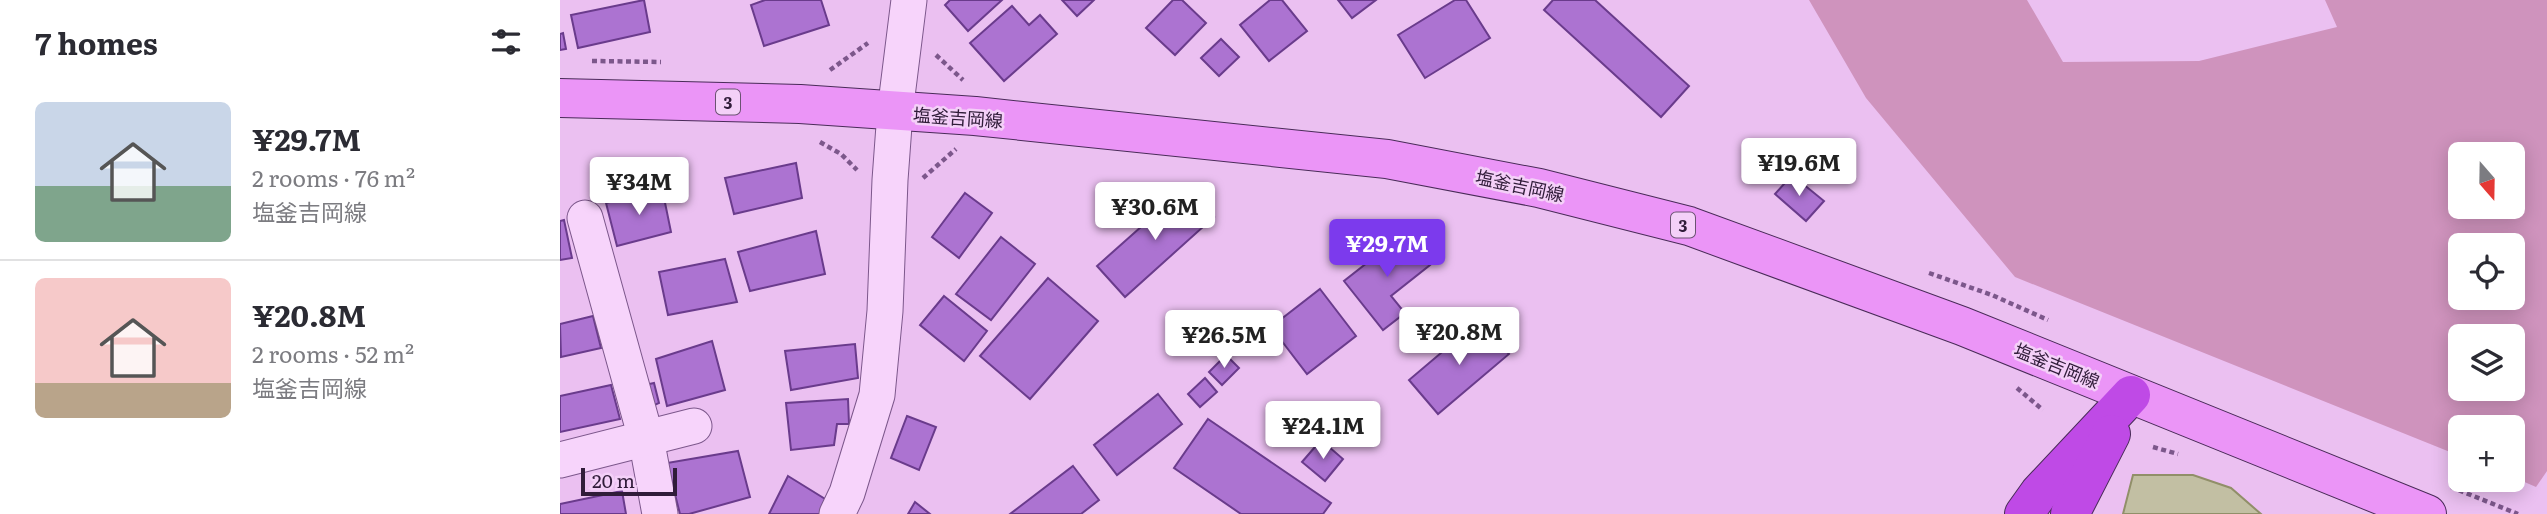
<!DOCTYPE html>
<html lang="en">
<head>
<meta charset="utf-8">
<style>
  body { margin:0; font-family:Literata,"Noto Sans JP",serif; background:#f2f2f3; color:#2b2b33; height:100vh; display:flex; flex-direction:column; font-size:26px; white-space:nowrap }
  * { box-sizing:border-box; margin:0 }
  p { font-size:23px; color:#7c7c81 }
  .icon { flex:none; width:38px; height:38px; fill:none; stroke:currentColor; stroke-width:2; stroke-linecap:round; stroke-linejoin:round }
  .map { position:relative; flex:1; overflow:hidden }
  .side { display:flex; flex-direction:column; background:#fff; width:560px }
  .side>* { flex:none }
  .needle { width:46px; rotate:160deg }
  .buttons { position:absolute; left:1888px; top:142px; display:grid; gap:14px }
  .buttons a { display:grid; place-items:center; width:77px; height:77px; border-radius:10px; background:#fff; box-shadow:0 4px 18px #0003; font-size:35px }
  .scale { position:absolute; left:21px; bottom:18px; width:96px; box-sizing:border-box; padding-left:7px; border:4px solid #301c39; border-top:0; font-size:19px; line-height:24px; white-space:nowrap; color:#301c39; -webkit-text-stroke:5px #f4d0f8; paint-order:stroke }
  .price { position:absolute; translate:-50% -60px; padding:0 16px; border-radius:7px; background:#fff; color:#222; font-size:23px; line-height:46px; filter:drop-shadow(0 2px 4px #0008) }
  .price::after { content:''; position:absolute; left:50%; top:42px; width:21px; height:16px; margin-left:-10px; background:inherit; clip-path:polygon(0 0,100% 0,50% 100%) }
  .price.selected { background:#7c3aed; color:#fff }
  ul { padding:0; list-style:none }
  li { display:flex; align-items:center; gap:21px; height:175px; padding:0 35px }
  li+li { border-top:2px solid #e1e1e2 }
  li span { display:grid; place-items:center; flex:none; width:196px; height:140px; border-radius:10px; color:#555 }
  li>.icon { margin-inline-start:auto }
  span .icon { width:84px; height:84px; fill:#fffc; stroke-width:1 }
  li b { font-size:30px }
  h2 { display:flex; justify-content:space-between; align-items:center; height:84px; padding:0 35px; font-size:30px }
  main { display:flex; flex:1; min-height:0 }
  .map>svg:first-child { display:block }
  .green { fill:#cf93bd; fill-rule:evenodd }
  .water { fill:#c2bfa3; stroke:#918f69; stroke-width:2 }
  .building { fill:#ac73d1; stroke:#6a3b8c; stroke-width:2 }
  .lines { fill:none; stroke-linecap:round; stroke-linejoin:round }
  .minor-casing { stroke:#7c578b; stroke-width:37 }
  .major-casing { stroke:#492b58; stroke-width:40 }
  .highway-casing { stroke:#492b58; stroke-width:40 }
  .path { stroke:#7c578b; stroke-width:4.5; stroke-dasharray:5 3.5; stroke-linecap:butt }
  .minor { stroke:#f7d4fb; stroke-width:35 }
  .major { stroke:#eb95f7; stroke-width:38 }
  .highway { stroke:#bf4ae6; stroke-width:38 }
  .labels { text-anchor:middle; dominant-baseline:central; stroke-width:5; stroke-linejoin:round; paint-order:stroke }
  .shield { fill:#f4d0f8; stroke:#6b5272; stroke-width:2 }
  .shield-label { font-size:16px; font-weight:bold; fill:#301c39 }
  .street-label { font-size:18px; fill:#301c39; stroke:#f4d0f8 }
</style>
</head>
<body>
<main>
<section class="side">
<h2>7 homes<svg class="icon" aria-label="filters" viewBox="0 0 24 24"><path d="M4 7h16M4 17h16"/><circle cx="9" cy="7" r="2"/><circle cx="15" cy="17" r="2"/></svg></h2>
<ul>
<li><span style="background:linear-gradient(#c9d6e8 60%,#7fa58c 0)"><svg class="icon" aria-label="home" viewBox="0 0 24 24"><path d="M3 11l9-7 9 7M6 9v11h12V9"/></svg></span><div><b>¥29.7M</b><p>2 rooms · 76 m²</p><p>塩釜吉岡線</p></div></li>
<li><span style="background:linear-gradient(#f6c9c9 75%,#b9a48a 0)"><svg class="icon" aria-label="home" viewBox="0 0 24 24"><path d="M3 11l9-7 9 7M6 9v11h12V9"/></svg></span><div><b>¥20.8M</b><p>2 rooms · 52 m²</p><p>塩釜吉岡線</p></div></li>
</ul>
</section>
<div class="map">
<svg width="1987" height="514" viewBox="0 0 1987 514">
  <rect width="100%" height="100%" fill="#ebc0f1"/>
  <path class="green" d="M 1249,0 L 1467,0 L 1503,62 L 1639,61 L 1777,27 L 1765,0 L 1987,0 L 1987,471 L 1976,487 L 1953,477 L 1953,427 L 1900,427 L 1900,456 L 1455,277 L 1306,98 ZM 1900,154 L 1953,154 L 1953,206 L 1900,206 ZM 1900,245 L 1953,245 L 1953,298 L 1900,298 ZM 1900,336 L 1953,336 L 1953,388 L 1900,388 Z"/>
  <polygon class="water" points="1573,475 1633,475 1671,488 1701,514 1563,514"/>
  <g class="building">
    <polygon points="84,0 90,32 18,48 11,15"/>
    <polygon points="205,0 261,0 269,25 204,46 191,5"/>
    <polygon points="390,0 442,0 408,31 385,5"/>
    <polygon points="502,0 534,0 517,16"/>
    <polygon points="613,0 622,0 646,23 615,55 586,28"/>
    <polygon points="710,0 722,0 747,31 709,61 680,25"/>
    <polygon points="778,0 816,0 792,18"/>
    <polygon points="895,0 906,0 930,38 865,78 838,35"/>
    <polygon points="993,0 1035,0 1129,86 1101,117 984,10"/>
    <polygon points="452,6 469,25 480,15 497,34 444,81 410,43"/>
    <polygon points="3,33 6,49 0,50 0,34"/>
    <polygon points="661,39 679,57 659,76 641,58"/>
    <polygon points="236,163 242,198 174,214 165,178"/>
    <polygon points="1232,175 1264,201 1246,221 1215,194"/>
    <polygon points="626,187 654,217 565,297 537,266"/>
    <polygon points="102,188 111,232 57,246 46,203"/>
    <polygon points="405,193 432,213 399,258 372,237"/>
    <polygon points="4,220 12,258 0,260 0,221"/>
    <polygon points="256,231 265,274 190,291 178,252"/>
    <polygon points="845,233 870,265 831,296 845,313 823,330 784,281"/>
    <polygon points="441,237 475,264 431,320 396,294"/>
    <polygon points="165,259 177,302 108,315 99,272"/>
    <polygon points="488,278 538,321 470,399 420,356"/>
    <polygon points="760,289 796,336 747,374 711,327"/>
    <polygon points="384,296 427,331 404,361 360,325"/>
    <polygon points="33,316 41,348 1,357 0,324"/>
    <polygon points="920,320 949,354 878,414 849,380"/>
    <polygon points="152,341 165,390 107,406 96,359"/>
    <polygon points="295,344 298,378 231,390 225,351"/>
    <polygon points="666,355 679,368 662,385 649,372"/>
    <polygon points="645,378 657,392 640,407 628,394"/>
    <polygon points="94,383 99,403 84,410 76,387"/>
    <polygon points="51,385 60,419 0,432 0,396"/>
    <polygon points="598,394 622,424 557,475 534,445"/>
    <polygon points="288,399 289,424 277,424 274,445 231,450 226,403"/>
    <polygon points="347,416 376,427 359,470 331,458"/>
    <polygon points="648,419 771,503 763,514 681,514 614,468"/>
    <polygon points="761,440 783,459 765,481 742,462"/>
    <polygon points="178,451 190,497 129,514 120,514 107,463"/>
    <polygon points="513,466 539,500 521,514 450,514"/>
    <polygon points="228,476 270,502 262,514 209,514"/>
    <polygon points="62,491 66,514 0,514 0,504"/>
    <polygon points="355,502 370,514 348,514"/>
  </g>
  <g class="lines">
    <defs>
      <g id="minor">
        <polyline points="25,218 86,438 100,514"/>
        <polyline points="0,460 134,426"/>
        <polyline points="277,514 287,493 317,395 325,311 330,180 335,112 349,0"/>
      </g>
      <polyline id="major" points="0,98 240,104 415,116 827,159 979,188 1129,226 1402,326 1867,514"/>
      <g id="highway">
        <polyline points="1464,514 1479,493 1571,395"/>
        <polyline points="1510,514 1551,434"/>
      </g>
    </defs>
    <use href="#minor" class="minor-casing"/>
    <use href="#major" class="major-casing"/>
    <use href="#highway" class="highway-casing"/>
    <g class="path">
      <polyline points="376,55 403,80"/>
      <polyline points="32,61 101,62"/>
      <polyline points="270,70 308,43"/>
      <polyline points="260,142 281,154 297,170"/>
      <polyline points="363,178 396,149"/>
      <polyline points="1369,273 1432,295 1488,320"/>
      <polyline points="1457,388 1483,410"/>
      <polyline points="1593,447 1618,454"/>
      <polyline points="1891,487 1958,514"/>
    </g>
    <use href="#minor" class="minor"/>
    <use href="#major" class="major"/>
    <use href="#highway" class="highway"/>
  </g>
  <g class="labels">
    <g class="shield">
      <rect x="156" y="89.5" width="24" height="25" rx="5"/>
      <rect x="1111" y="212.5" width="24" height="25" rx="5"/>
    </g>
    <g class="shield-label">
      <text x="168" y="102">3</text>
      <text x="1123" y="225">3</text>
    </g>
    <g class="street-label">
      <text transform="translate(398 117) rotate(4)">塩釜吉岡線</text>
      <text transform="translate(960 185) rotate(12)">塩釜吉岡線</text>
      <text transform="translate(1497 365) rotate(22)">塩釜吉岡線</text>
    </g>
  </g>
</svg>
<div class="buttons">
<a><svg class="needle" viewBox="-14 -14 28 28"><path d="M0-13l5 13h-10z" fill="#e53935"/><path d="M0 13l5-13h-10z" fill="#7c7c81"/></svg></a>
<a><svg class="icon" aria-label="locate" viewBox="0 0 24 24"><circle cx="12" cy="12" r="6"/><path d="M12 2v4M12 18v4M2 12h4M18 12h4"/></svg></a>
<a><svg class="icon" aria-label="layers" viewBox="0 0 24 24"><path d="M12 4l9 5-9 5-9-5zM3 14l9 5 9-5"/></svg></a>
<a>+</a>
</div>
<div class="scale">20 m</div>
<b class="price" style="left:1239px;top:198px">¥19.6M</b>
<b class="price" style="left:79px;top:217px">¥34M</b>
<b class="price" style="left:595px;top:242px">¥30.6M</b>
<b class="price selected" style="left:827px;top:279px">¥29.7M</b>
<b class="price" style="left:899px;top:367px">¥20.8M</b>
<b class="price" style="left:664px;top:370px">¥26.5M</b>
<b class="price" style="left:763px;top:461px">¥24.1M</b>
</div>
</main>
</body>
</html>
